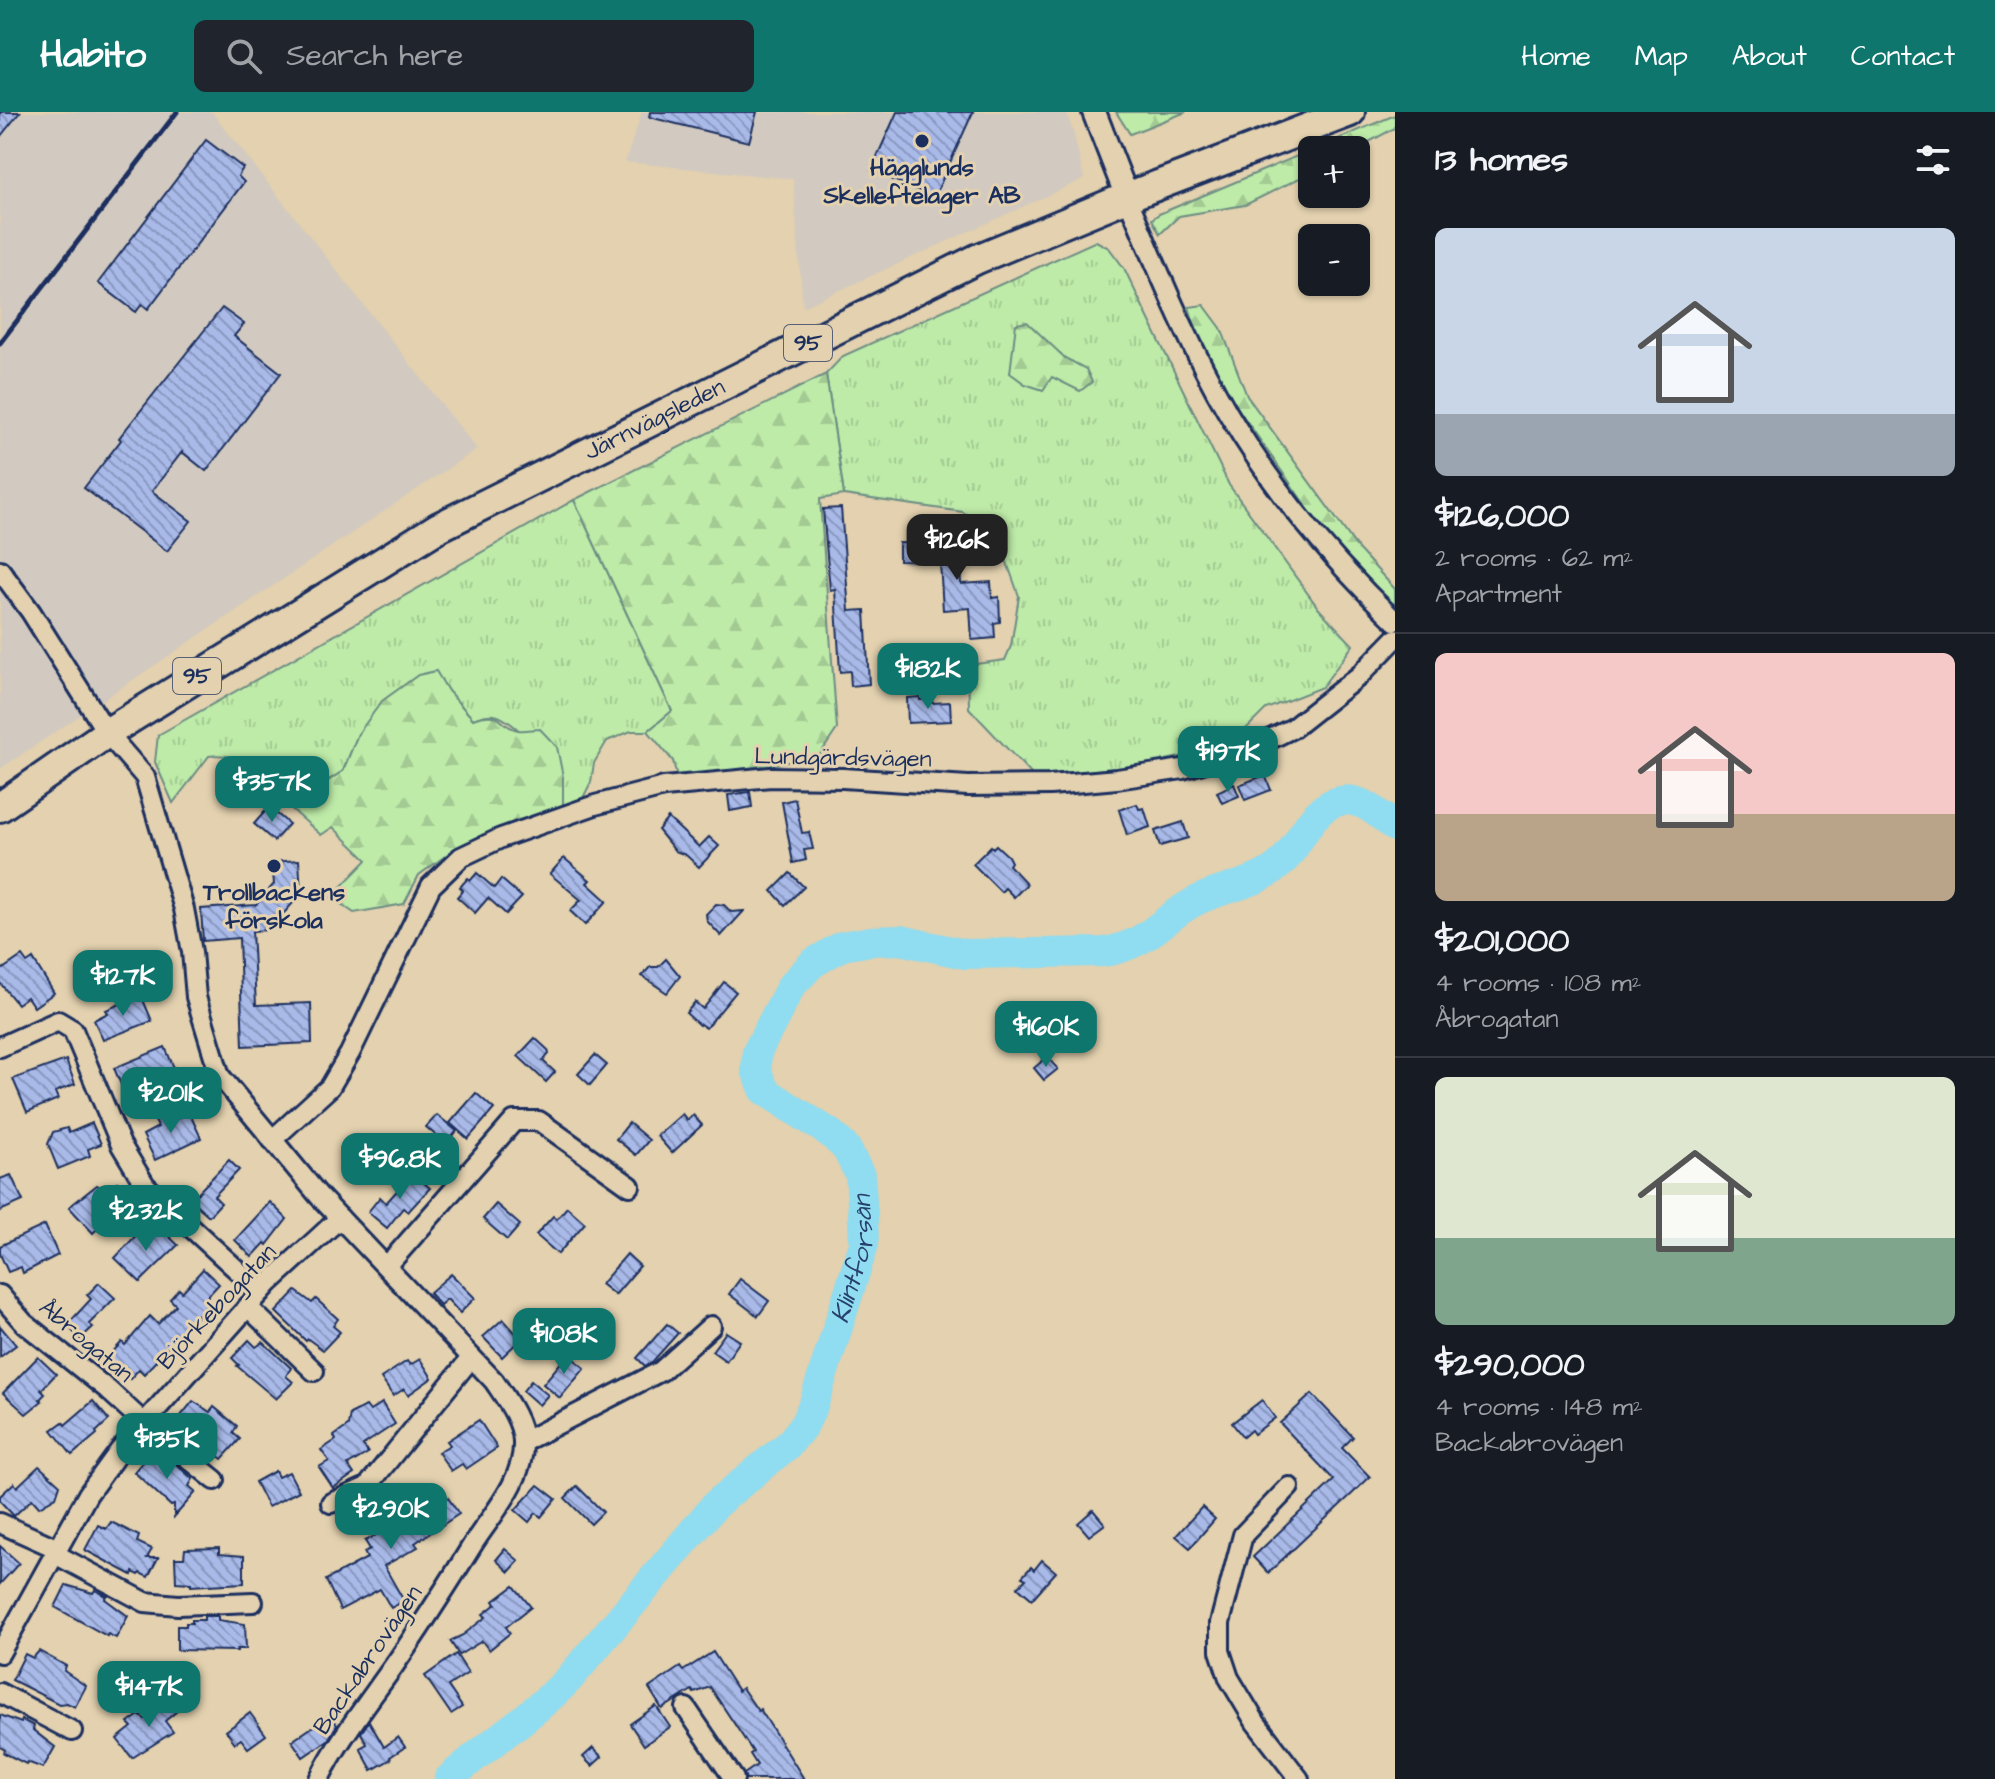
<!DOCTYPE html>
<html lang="en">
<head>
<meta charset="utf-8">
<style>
  body { margin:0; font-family:"Architects Daughter",sans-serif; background:#20242c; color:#f1f3f6; height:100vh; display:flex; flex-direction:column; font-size:30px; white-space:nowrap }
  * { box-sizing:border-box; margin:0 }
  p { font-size:26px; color:#9ea1a6 }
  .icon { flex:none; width:44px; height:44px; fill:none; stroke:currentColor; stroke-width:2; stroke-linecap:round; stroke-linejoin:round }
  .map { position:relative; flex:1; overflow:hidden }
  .sheet { display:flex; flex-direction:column; background:#171b24; width:600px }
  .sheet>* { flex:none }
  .fabs { position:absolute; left:1298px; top:24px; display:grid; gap:16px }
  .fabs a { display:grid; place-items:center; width:72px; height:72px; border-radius:12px; background:#171b24; box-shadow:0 2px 6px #0004; font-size:40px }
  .price { position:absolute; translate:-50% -68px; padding:0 18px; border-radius:16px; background:#0f766e; color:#fff; font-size:26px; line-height:52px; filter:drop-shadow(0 2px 4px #0008) }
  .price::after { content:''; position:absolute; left:50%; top:48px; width:24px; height:18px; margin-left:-12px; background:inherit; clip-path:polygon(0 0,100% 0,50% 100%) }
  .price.active { background:#222; color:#fff }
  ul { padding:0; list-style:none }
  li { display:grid; align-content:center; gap:16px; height:424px; padding:0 40px }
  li+li { border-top:2px solid #363941 }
  li span { display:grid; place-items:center; height:248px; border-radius:12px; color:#555 }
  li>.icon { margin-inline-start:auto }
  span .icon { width:144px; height:144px; fill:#fffc; stroke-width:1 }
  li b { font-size:34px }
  h2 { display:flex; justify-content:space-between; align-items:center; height:96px; padding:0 40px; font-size:34px }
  header { display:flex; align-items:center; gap:48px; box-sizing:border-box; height:112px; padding:0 40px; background:#0f766e; color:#fff }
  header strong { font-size:38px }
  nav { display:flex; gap:44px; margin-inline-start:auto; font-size:28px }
  .search { width:560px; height:72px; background:#20242c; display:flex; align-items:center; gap:20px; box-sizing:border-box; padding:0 28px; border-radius:12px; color:#9ea1a6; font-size:30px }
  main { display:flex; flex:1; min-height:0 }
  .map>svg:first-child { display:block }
  .built { fill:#d2cac0 }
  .grass { fill:url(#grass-tufts); stroke:#6c8d83; stroke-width:2 }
  .forest { fill:url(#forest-firs); stroke:#6c8d83; stroke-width:2 }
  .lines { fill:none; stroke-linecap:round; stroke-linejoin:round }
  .river { stroke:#90dcf0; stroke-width:30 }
  .building { fill:url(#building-back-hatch); stroke:#1b2f5e; stroke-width:2 }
  .minor-casing { stroke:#1b2f5e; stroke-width:24 }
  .tertiary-casing { stroke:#1b2f5e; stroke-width:28 }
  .primary-casing { stroke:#1b2f5e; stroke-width:34 }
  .minor { stroke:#e3d1af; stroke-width:18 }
  .tertiary { stroke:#e3d1af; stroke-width:22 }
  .primary { stroke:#e3d1af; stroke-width:28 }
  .rail { stroke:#1b2f5e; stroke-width:5 }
  .poi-dot { fill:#1b2f5e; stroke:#e3d1af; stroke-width:3 }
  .labels { text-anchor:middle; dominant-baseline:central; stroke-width:6; stroke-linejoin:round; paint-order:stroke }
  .shield { fill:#e3d1af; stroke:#576076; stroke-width:2 }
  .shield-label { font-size:22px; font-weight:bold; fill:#1b2f5e }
  .poi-label { font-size:24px; font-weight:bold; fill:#1b2f5e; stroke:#e3d1af }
  .street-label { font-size:24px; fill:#1b2f5e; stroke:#e3d1af }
  .water-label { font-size:26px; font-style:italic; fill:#27406d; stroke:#e3d1af }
</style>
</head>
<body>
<header>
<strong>Habito</strong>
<div class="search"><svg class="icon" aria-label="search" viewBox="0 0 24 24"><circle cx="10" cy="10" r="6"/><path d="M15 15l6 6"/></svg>Search here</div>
<nav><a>Home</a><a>Map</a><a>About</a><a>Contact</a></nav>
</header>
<main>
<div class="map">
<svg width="1395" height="1667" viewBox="0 0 1395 1667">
  <defs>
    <pattern id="grass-tufts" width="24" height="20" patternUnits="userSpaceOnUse" patternTransform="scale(2)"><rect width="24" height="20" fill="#beeba8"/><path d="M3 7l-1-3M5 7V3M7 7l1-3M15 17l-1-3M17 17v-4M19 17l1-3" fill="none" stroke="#a3ca93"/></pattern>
    <pattern id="forest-firs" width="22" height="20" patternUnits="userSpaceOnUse" patternTransform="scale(2)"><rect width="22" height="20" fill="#beeba8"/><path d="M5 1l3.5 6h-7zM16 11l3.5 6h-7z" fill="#a3ca93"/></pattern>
    <pattern id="building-back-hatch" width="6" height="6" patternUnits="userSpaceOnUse" patternTransform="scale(2)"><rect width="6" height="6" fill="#a9bae9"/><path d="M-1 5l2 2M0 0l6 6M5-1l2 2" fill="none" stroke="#8998c0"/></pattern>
  </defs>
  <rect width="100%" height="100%" fill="#e3d1af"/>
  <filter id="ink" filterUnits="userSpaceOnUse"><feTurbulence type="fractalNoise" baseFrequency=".0125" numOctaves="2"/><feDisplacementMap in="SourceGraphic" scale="16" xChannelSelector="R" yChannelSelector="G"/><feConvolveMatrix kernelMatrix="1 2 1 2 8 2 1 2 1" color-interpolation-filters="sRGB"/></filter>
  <g filter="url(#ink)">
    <g class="built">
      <polygon points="0,0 212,0 477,337 0,657"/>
      <polygon points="642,0 1066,0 1073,19 1084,67 803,195 793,67 625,50"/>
    </g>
    <g class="grass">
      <polygon points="1096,129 1109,136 1124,156 1229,373 1319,497 1353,533 1322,575 1266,597 1244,619 1213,638 1137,654 1033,664 969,596 968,553 1005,548 1011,534 1019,484 999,428 963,400 844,383 826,262 843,244"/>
      <path d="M 574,388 L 672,599 L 648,619 L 631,619 L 607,629 L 594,651 L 591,670 L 583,686 L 563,694 L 563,665 C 546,648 520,613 498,604 C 489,601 481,604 473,607 L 448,579 L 436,560 L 358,622 L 343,659 L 315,677 L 280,687 C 258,663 244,639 209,644 L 173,691 L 155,650 L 158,623 Z"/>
    </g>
    <g class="forest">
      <polygon points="1116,0 1186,0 1130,22"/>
      <polygon points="1395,3 1395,16 1354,38 1312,38 1312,60 1245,93 1179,104 1160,122 1152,107 1159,102"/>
      <polygon points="1204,193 1221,216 1247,284 1359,438 1395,477 1395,501 1352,460 1207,252 1189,195"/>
      <polygon points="1027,210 1065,246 1086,257 1092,270 1080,279 1052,265 1043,278 1025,272 1010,261 1016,212"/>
      <polygon points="826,262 844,383 820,387 837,617 819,644 771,653 677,665 673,649 648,619 672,599 574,388"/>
      <path d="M 436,559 L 448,579 L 473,607 C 504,597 496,613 518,618 C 524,619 534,617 540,617 L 557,635 L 563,665 L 563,694 L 458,735 L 419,763 L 404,792 L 354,801 L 331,785 L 367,748 L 333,715 L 321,723 L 280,687 L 315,677 L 343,659 L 358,622 L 382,589 L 418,563 Z"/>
    </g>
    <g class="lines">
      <path class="river" id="s1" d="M 449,1667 C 487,1632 532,1605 569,1567 L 716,1392 L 788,1333 L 804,1313 L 814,1291 L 864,1132 L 863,1103 L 860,1063 L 846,1036 L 830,1021 L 765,979 L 756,958 L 757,940 L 791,874 L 813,851 L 842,834 L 871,829 L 900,828 L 965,842 L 1104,840 C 1152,832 1161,805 1200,787 C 1226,775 1257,772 1279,753 C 1300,735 1308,699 1336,690 C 1359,682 1378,702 1395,715"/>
    </g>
    <g class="building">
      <polygon points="0,0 20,0 0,25"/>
      <polygon points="650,0 757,0 749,30 649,5"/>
      <polygon points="897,0 973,0 934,86 871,58"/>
      <polygon points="206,28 243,56 238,64 244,70 148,197 142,192 136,200 98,171"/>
      <polygon points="222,196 244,212 234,224 281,261 206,359 182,340 152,379 191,409 167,439 84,376 121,328 119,326"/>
      <polygon points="841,396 849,499 865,498 869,572 851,574 850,559 840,560 835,477 830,478 823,397"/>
      <polygon points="958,415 961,472 991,470 992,486 999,485 1000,510 994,511 995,526 972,528 970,496 943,498 940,450 899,449 899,431 939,432 938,416"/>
      <polygon points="920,585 920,588 932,587 932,591 950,590 951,609 908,611 907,586"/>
      <polygon points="1265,663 1271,678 1245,688 1239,673"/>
      <polygon points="1234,672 1239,684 1222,691 1217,680"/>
      <polygon points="750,680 752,695 730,699 728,683"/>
      <polygon points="795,687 802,721 809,720 813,737 804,738 806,748 793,751 782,690"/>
      <polygon points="1137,692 1139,697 1144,696 1150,715 1127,723 1119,698"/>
      <polygon points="269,695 289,712 274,729 254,712"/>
      <polygon points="668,706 699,735 709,725 719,734 699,755 686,743 675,739 658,718"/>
      <polygon points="1183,710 1188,726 1160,734 1155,719"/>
      <polygon points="996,733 1008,744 1011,750 1009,753 1027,772 1014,785 1005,776 1001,780 973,752 991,734 993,736"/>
      <polygon points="564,746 590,768 587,771 607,789 585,813 570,799 581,788 550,762"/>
      <polygon points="299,748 301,782 269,818 252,819 256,893 311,891 312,931 243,934 239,826 203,829 201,797 256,793 274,772 272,750"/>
      <polygon points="477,761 494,776 501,767 522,785 506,802 488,786 475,801 457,785 463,778 460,775 468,766 471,768"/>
      <polygon points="790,761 804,775 785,793 772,779"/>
      <polygon points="716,792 724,793 731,800 744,799 721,824 707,809 706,802"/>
      <polygon points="22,844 27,851 33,847 54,881 34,895 27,885 17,892 0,871 0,859"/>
      <polygon points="666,847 680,864 667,881 642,864 650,855 658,855"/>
      <polygon points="724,870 736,880 706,916 700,912 699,913 686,901 695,890 703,897"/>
      <polygon points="141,883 152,909 103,928 94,908 108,901 106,898"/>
      <polygon points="535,926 548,938 549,942 543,949 555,960 546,970 518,944"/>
      <polygon points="165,935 177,963 139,979 137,974 124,980 114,956"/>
      <polygon points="595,943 607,953 590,973 578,962"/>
      <polygon points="1047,945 1058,957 1044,968 1034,956"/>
      <polygon points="66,948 75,972 55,980 58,987 27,1000 13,967"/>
      <polygon points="476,981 494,997 468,1027 450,1011"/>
      <polygon points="189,1000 201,1026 155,1048 143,1023 158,1015 155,1009 168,1002 172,1009"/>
      <polygon points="682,1002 687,1008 693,1003 702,1013 672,1041 657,1024"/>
      <polygon points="437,1003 457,1019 446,1032 426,1015"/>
      <polygon points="92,1011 101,1032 88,1037 90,1044 58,1057 48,1032 53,1020 67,1016 69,1021"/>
      <polygon points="629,1011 649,1028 636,1043 616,1027"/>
      <polygon points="229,1048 239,1058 214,1084 221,1091 209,1104 191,1088"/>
      <polygon points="413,1061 430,1076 408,1100 403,1096 387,1116 368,1100 380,1085 386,1091"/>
      <polygon points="11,1063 23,1089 0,1099 0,1067"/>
      <polygon points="117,1070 130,1085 93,1121 69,1095 97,1073 106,1079"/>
      <polygon points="270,1090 287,1107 267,1133 265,1131 252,1145 235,1128"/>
      <polygon points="496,1092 520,1113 507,1128 483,1107"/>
      <polygon points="567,1095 585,1111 558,1142 536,1123 553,1104 557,1107"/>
      <polygon points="45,1113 58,1143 23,1161 21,1155 8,1160 0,1142 0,1134"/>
      <polygon points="159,1115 178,1133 140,1170 115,1146 140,1119 149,1126"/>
      <polygon points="627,1142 640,1154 615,1183 601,1172"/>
      <polygon points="203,1157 219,1172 205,1187 209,1191 144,1262 139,1257 130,1267 107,1246 122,1230 125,1233 150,1204 158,1212 176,1193 170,1187 179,1177 182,1180"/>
      <polygon points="451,1162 475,1186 460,1201 447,1187 440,1193 429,1181"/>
      <polygon points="740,1167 769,1189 758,1204 729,1182"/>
      <polygon points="99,1171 115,1186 89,1212 93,1215 80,1227 67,1213 91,1187 87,1183"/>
      <polygon points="296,1179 312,1191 316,1187 338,1207 333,1214 340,1220 323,1238 308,1227 306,1229 276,1200"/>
      <polygon points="503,1207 521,1227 502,1245 483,1225"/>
      <polygon points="667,1212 678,1221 653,1249 645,1254 637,1246"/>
      <polygon points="0,1214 16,1233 0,1245"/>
      <polygon points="726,1220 740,1229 726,1249 712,1239"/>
      <polygon points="249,1228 256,1235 263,1230 291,1256 286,1264 293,1270 276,1287 237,1254 239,1253 232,1246"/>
      <polygon points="568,1242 585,1256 560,1286 543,1272"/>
      <polygon points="38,1245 56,1262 41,1278 45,1282 40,1287 42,1289 26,1302 3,1281"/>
      <polygon points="420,1247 432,1266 408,1283 404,1277 393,1284 381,1266 407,1249 410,1253"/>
      <polygon points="531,1269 548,1283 539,1293 523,1279"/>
      <polygon points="1312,1282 1353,1325 1342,1336 1370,1365 1268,1461 1253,1445 1334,1368 1280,1311"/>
      <polygon points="1262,1288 1275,1306 1254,1322 1251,1318 1243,1325 1232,1311"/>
      <polygon points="93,1289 109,1308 96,1320 97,1322 72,1343 52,1318 63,1310 65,1313"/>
      <polygon points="193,1289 210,1300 214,1295 237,1314 233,1321 240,1327 222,1347 175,1311"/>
      <polygon points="382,1291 395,1312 363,1333 368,1341 348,1353 354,1362 333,1376 319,1355 329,1349 321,1338 336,1328 334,1324 348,1314 350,1302 366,1294 370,1299"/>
      <polygon points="479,1308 497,1336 466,1357 462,1352 451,1359 438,1340 450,1333 447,1329"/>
      <polygon points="150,1341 157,1347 164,1342 193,1367 189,1374 196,1380 174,1405 174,1393 171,1394 134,1360"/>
      <polygon points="39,1354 60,1373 56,1385 39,1395 32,1387 14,1404 0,1389 0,1384 14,1371 17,1375"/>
      <polygon points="275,1359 278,1365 289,1360 299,1379 268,1395 255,1370"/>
      <polygon points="538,1373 556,1387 541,1405 536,1401 529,1410 515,1398"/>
      <polygon points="577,1374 603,1400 591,1412 565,1386"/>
      <polygon points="442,1377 459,1402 415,1431 418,1435 384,1454 404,1489 391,1496 380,1477 340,1498 326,1468 367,1446 364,1440 370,1437 365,1429 398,1411 393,1398 405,1390 410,1396"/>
      <polygon points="1202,1395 1215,1407 1190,1436 1176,1424"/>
      <polygon points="1093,1398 1105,1412 1089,1424 1078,1411"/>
      <polygon points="111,1410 139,1424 137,1430 152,1437 147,1446 158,1446 148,1465 140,1461 139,1463 133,1460 132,1463 85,1438 98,1413 106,1417"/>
      <polygon points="0,1434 19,1451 0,1472"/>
      <polygon points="219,1436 219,1442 244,1444 244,1471 191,1474 191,1471 176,1470 175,1446 184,1446 185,1437"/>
      <polygon points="505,1437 519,1449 509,1460 496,1448"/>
      <polygon points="1042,1448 1056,1460 1032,1487 1018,1475 1026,1467 1022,1465 1031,1455 1034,1458"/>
      <polygon points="66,1473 93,1481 95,1478 107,1484 105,1487 128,1504 116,1526 108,1522 107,1524 55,1495"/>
      <polygon points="514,1474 531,1495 506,1515 510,1521 489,1538 482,1529 459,1543 450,1529 463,1523 486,1505 483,1502 496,1492 494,1489"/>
      <polygon points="204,1504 218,1504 218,1508 245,1512 246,1537 237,1537 237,1539 177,1538 177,1514 186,1514 186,1511 192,1511 192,1508 204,1508"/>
      <polygon points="39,1539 66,1554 64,1559 86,1574 75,1595 67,1591 59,1592 12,1568 25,1542 33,1546"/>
      <polygon points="713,1540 738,1579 742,1576 758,1599 760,1597 804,1667 746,1667 744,1662 757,1653 750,1642 753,1640 710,1575 694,1581 692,1578 662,1597 649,1576 680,1555 683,1559"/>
      <polygon points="456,1542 468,1561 448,1574 462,1595 451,1602 425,1564"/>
      <polygon points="175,1584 183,1594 165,1609 173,1620 132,1646 117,1627 132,1615 128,1611 139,1603 145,1607"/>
      <polygon points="656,1594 670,1615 644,1633 630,1612"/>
      <polygon points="250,1601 266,1623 248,1636 241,1627 235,1631 226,1619"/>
      <polygon points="0,1603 21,1611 22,1608 34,1614 33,1618 55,1635 43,1656 27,1650 26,1652 4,1641 5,1638 0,1635"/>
      <polygon points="330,1603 337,1613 328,1628 303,1645 292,1629"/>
      <polygon points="369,1609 384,1635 398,1625 405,1635 390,1645 391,1647 372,1658 360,1636 367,1632 361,1621"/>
      <polygon points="593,1636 602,1645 592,1654 583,1645"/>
    </g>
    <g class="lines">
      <defs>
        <g id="minor">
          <path d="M 1127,85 C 1158,158 1188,232 1228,301 C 1273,378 1331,447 1395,509"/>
          <path d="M 0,458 L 31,500 L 107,621 L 145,665 L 184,797 L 192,840 L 196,885 L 220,964 L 319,1084 L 494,1269 C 506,1287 522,1308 523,1329 C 525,1368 492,1402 473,1432 C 447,1474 421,1515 393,1555 C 367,1592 339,1627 319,1667"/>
          <polyline points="0,935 58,909 73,918 121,1033 145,1073 261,1180"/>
          <polyline points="272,1028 330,975 350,941 431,774 461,745 501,726 595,693 664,675 771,665 843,666 968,674 1050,673 1117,667 1183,657 1252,636 1293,616 1359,564 1395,527"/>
          <polyline points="387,1154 514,1009 539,1009 630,1074"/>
          <polyline points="0,1183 24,1211 107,1277 144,1311 215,1368"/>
          <polyline points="248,1195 314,1259"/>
          <polyline points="523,1330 661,1259 711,1214"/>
          <polyline points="1289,1375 1243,1423 1220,1511 1220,1539 1229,1566 1256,1611 1299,1667"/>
          <polyline points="331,1391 367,1375 471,1246"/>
          <polyline points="0,1411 58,1437"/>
          <polyline points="55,1442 145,1490 178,1493 253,1490"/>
          <polyline points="0,1541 88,1382 120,1338 269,1171 340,1106"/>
          <polyline points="0,1581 72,1619"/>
          <polyline points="686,1596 734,1667"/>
        </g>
        <polyline id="tertiary" points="1094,0 1127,85"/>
        <g id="primary">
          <path id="s2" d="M 0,695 L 107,621 L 439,415 L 977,147 L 1127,85 L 1350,0"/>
        </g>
      </defs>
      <use href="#minor" class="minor-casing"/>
      <use href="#tertiary" class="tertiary-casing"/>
      <use href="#primary" class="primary-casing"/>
      <use href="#minor" class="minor"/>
      <use href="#tertiary" class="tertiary"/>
      <use href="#primary" class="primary"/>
      <polyline class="rail" points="0,231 177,0"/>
    </g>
  </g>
  <g class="poi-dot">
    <circle cx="922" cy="29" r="8"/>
    <circle cx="274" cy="754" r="8"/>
  </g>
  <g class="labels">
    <g class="shield">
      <rect x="784" y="213" width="48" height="36" rx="6"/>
      <rect x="173" y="546" width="48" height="36" rx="6"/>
    </g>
    <g class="shield-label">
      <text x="808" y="231">95</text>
      <text x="197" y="564">95</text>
    </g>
    <g class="poi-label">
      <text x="922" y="56">Hägglunds<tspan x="922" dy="28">Skelleftelager AB</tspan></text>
      <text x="274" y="781">Trollbackens<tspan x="274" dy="28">förskola</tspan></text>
    </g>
    <g class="street-label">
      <text stroke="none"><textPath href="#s2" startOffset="762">Järnvägsleden</textPath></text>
      <text transform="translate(843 646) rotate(1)">Lundgärdsvägen</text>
      <text transform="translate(217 1195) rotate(-47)">Björkebogatan</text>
      <text transform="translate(86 1229) rotate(40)">Åbrogatan</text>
      <text transform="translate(368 1548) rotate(-56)">Backabrovägen</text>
    </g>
    <g class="water-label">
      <text stroke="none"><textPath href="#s1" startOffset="678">Klintforsån</textPath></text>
    </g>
  </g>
</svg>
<div class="fabs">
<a>+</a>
<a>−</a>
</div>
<b class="price active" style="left:957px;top:470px">$126K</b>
<b class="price" style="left:928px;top:599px">$182K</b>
<b class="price" style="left:1228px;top:682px">$197K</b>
<b class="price" style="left:272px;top:712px">$357K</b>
<b class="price" style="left:123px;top:906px">$127K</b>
<b class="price" style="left:1046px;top:957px">$160K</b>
<b class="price" style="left:171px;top:1023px">$201K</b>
<b class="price" style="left:400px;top:1089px">$96.8K</b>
<b class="price" style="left:146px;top:1141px">$232K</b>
<b class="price" style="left:564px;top:1264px">$108K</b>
<b class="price" style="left:167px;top:1369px">$135K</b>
<b class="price" style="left:391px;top:1439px">$290K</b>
<b class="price" style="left:149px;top:1617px">$147K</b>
</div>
<section class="sheet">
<h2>13 homes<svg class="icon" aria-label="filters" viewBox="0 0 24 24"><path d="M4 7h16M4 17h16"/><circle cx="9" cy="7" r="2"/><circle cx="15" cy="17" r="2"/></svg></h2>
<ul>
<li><span style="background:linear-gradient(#c9d6e8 75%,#9aa5b1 0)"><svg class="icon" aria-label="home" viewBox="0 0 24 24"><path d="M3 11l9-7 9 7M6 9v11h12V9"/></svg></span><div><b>$126,000</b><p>2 rooms · 62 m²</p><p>Apartment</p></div></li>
<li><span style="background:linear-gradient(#f6c9c9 65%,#b9a48a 0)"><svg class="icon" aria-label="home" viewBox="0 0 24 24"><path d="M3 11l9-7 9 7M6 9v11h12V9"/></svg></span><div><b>$201,000</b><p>4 rooms · 108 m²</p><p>Åbrogatan</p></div></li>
<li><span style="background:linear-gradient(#dfe7d0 65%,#7fa58c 0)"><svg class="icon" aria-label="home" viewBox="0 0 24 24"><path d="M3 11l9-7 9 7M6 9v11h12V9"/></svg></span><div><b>$290,000</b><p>4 rooms · 148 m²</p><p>Backabrovägen</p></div></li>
</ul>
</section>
</main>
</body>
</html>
